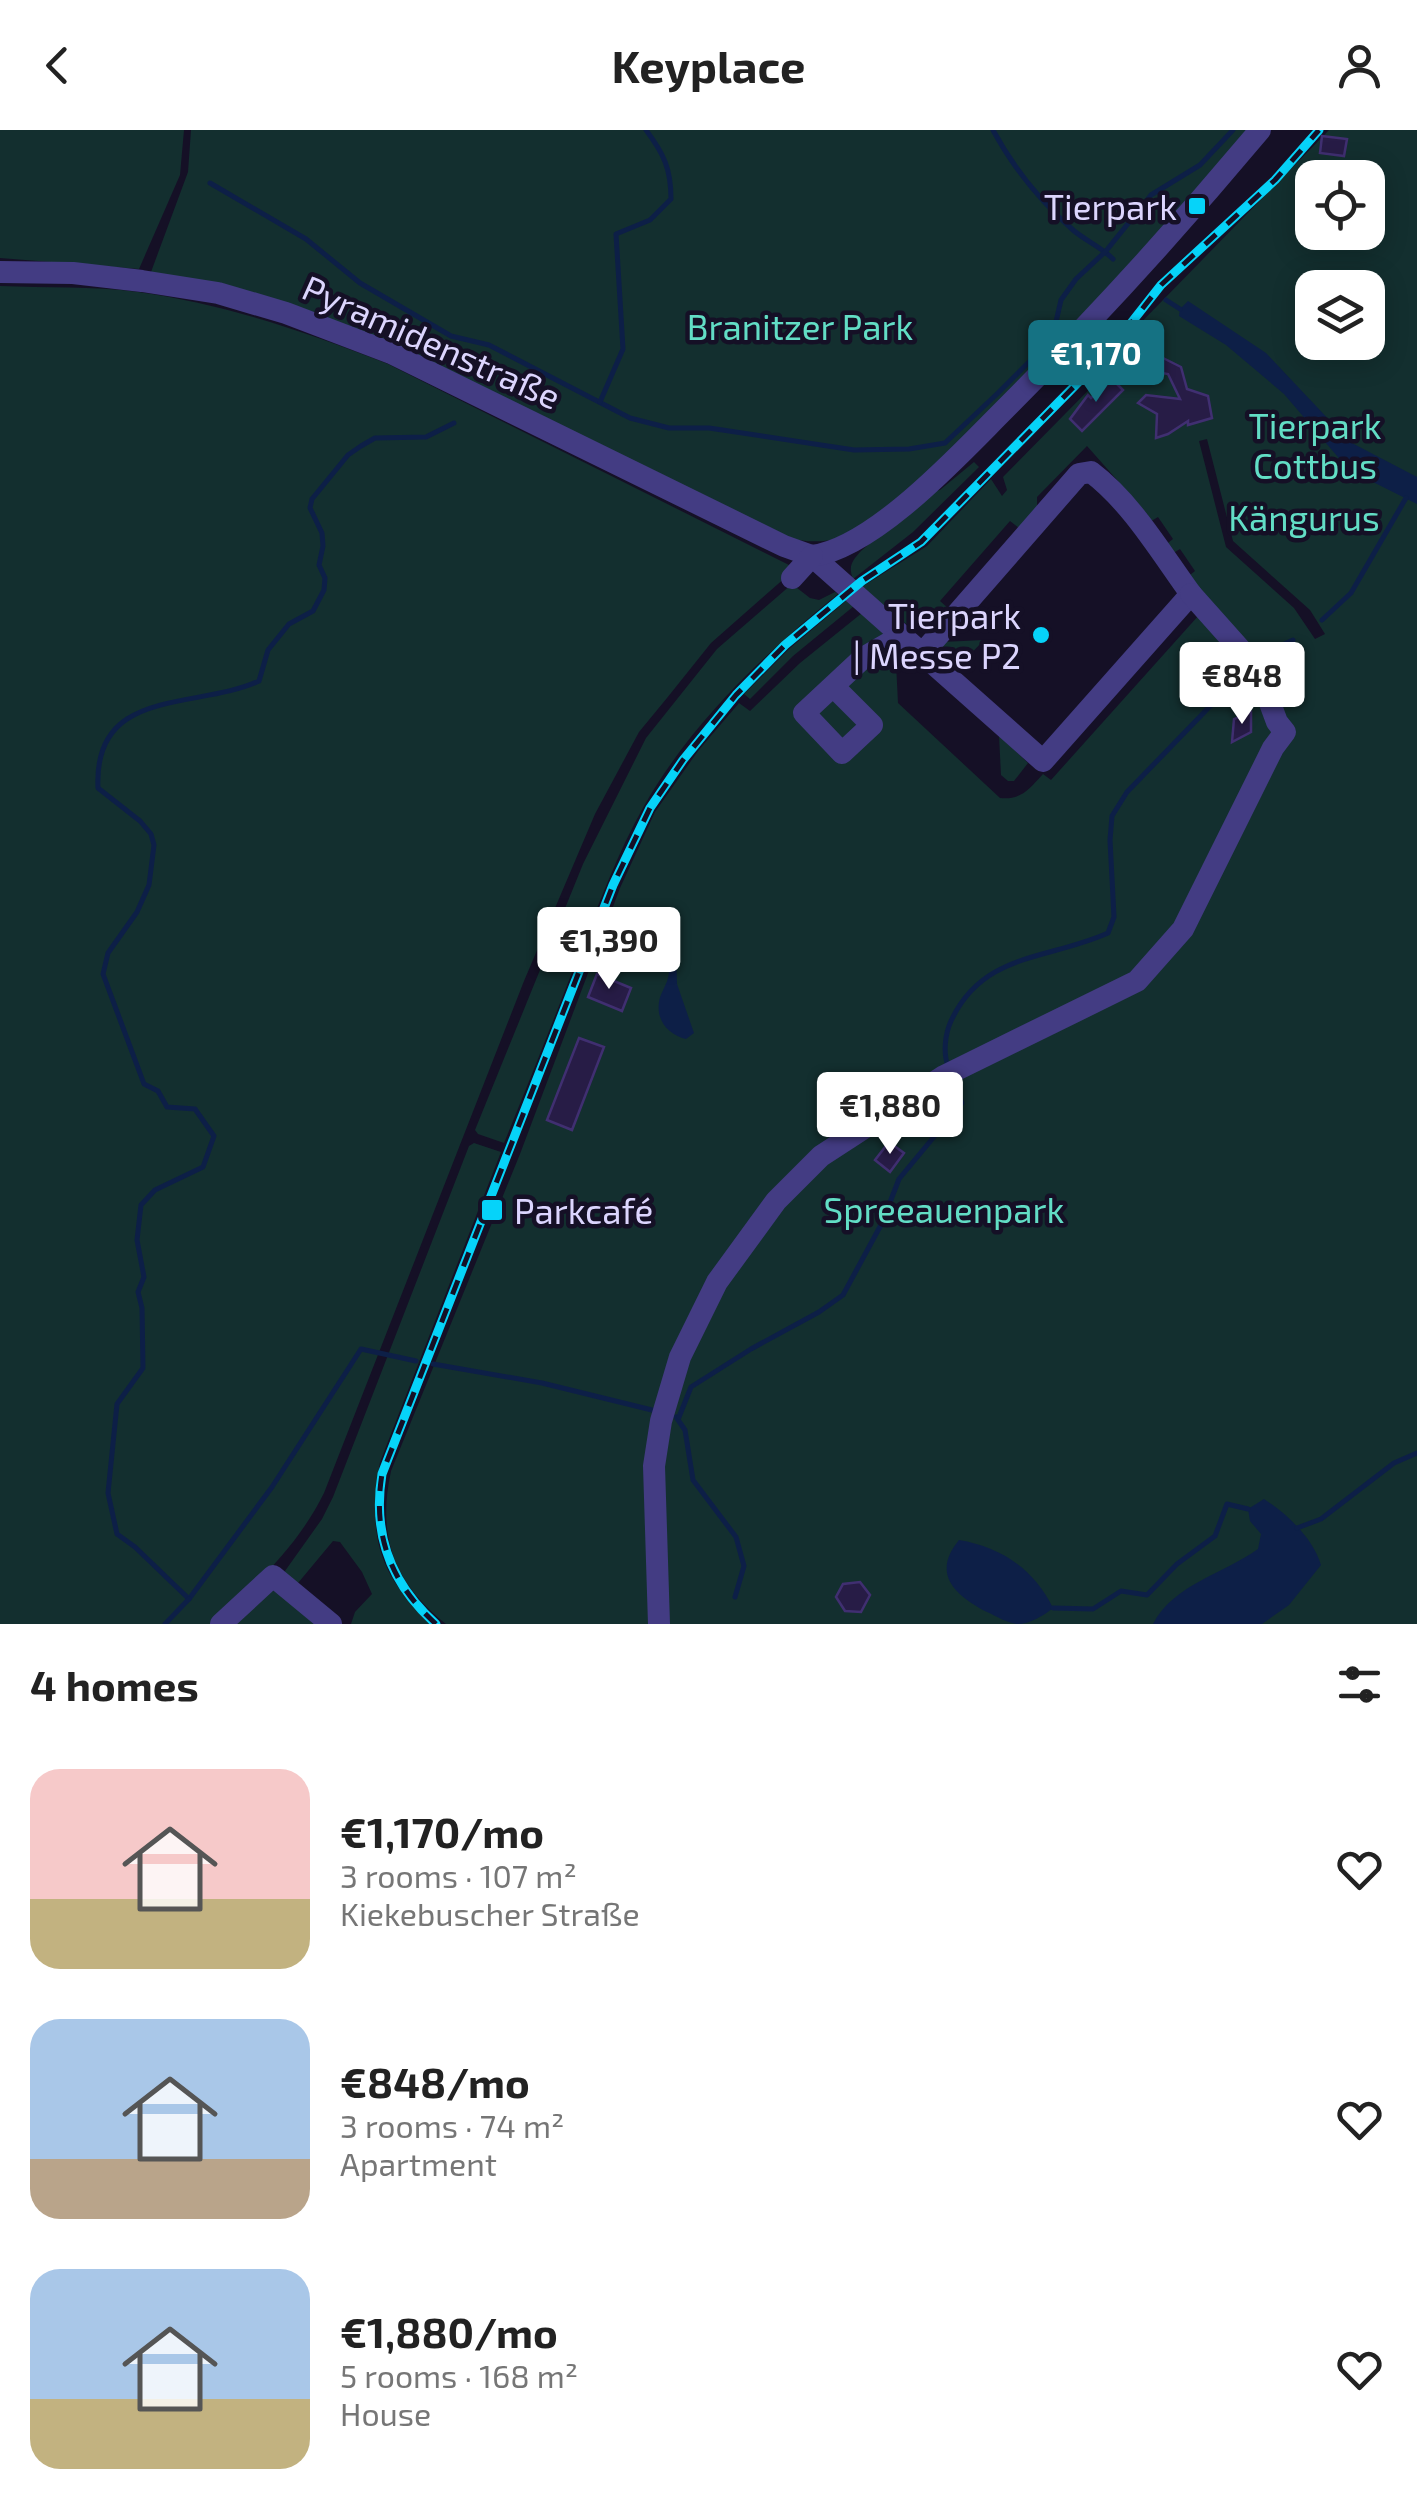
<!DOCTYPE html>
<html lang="en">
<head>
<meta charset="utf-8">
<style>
  body { margin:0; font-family:"Exo 2",sans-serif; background:#f6f6f6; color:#222; height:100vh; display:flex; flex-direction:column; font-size:38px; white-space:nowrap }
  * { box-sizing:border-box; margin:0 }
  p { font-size:32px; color:#767676 }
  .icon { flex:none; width:55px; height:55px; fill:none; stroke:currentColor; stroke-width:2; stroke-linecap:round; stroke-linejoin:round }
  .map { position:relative; height:1494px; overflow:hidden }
  .details { display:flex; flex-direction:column; background:#fff; flex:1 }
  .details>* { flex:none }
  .fabs { position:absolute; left:1295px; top:30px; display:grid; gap:20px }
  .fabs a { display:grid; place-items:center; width:90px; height:90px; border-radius:20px; background:#fff; box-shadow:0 5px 25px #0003; font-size:50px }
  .price { position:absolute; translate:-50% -85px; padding:0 22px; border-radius:10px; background:#fff; color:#222; font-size:32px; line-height:65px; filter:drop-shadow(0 2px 5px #0008) }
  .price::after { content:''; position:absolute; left:50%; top:60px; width:30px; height:22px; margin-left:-15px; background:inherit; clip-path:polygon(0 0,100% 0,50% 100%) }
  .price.on { background:#157283; color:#fff }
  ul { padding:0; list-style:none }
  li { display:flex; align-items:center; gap:30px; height:250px; padding:0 30px }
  li span { display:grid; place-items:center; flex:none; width:280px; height:200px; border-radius:30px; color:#555 }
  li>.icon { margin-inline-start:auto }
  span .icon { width:120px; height:120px; fill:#fffc; stroke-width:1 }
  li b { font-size:42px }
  h2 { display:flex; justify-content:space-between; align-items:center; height:120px; padding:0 30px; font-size:42px }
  header { display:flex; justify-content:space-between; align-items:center; height:130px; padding:0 30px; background:#fff; font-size:45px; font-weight:700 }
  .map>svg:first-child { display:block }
  .green { fill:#132f2f; fill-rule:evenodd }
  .water { fill:#0d1f47 }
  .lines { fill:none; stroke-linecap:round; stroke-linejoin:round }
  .stream { stroke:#0d1f47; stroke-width:5 }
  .building { fill:#271c46; stroke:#402f71; stroke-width:2.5 }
  .minor { stroke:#433c83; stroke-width:22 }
  .rail-casing { stroke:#06d3f9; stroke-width:9 }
  .rail { stroke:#151026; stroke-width:5; stroke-dasharray:15; stroke-linecap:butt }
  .poi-dot { fill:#06d3f9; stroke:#151026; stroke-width:4 }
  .labels { text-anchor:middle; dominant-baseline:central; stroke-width:9; stroke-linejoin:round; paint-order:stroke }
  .poi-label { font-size:35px; fill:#dcd5fe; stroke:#151026; text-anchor:end }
  .park-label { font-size:35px; fill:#62ddc5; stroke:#151026 }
  .street-label { font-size:35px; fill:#dcd5fe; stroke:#151026 }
</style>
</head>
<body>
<header><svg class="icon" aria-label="back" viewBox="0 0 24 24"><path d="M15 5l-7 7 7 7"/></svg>Keyplace<svg class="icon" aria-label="person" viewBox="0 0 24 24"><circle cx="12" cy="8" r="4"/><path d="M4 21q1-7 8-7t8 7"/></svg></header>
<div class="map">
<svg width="1417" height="1494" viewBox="0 0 1417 1494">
  <rect width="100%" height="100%" fill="#151026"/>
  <g class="green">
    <polygon points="0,0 184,0 180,45 139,139 0,128"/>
    <path d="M 191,0 L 1248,0 L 1078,195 L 929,345 L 850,404 C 828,413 811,413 788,408 L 393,216 L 151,142 L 188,42 Z"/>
    <path d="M 1329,0 L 1417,0 L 1417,1494 L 446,1494 C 393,1452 377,1406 391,1341 L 520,1024 L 620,758 L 655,682 L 698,621 L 739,573 L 750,581 L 800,533 L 862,483 L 895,513 L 898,573 L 1000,668 C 1022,670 1029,659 1043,644 L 1051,650 L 1208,475 L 1186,448 L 1195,441 L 1180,419 L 1170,425 L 1164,416 L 1173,409 L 1158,387 L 1148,393 L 1148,385 L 1087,316 L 1037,367 L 1037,378 L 1019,398 L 1010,391 L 940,471 L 949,479 L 931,495 L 910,497 L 860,458 L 927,416 L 991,349 L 1002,366 L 1007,360 L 1003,347 L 1126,222 L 1121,213 ZM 1312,48 L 1368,48 L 1368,102 L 1312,102 ZM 1312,158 L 1368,158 L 1368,212 L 1312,212 ZM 1207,309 L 1233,411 L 1310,480 L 1325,504 L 1315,509 L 1294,478 L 1226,417 L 1199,311 Z"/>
    <path d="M 0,156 C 45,158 93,156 138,162 C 225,174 306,202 388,234 L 789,435 L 786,447 L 711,513 L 667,568 L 639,602 L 595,684 L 524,851 L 324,1363 C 298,1416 256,1454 214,1494 L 0,1494 Z"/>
    <path d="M 974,332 L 979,337 L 913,402 L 853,449 C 848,436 852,431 861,421 L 928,363 L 940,360 Z"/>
    <path d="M 792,454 L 810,468 L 819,470 L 835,462 L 838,464 C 765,523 691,593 644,676 C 618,722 599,773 580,822 C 555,886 530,950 504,1013 L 478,1004 L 475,1000 L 583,734 L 646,608 L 717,519 Z"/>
    <polygon points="847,470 854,476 793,526 750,569 744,564 789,519"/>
    <polygon points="984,510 956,539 938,526 937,518 942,512"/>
    <polygon points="999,605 1028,633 1014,651 1008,651 1001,645"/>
    <path d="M 474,1013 L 501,1022 L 380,1332 C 368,1403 376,1443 431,1494 L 351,1494 L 355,1482 L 372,1464 L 362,1442 L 340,1412 L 333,1411 L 298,1453 L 286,1450 L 285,1441 L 322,1389 L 333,1367 L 469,1016 Z"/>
    <polygon points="273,1456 322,1494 227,1494"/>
  </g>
  <g class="water">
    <polygon points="1188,171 1266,223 1350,312 1417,347 1417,374 1349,340 1284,264 1226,215 1179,186 1180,179"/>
    <path d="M 670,823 L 676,823 L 677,854 L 694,903 L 686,909 C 669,905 656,891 659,872 C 660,864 666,856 668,848 C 670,841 669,831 670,823 Z"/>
    <path d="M 1264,1369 C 1287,1384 1313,1408 1321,1435 L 1289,1475 L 1262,1494 L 1153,1494 C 1174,1454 1223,1444 1258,1419 L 1261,1404 L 1250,1391 L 1248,1379 Z"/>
    <path d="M 959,1410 C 1001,1417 1034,1439 1053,1478 C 1043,1486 1030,1494 1017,1494 C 1007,1493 996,1486 987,1482 C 955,1465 931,1444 959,1410 Z"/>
  </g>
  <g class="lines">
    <g class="stream">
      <path d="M 993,0 C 1013,37 1041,72 1073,100 C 1086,111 1101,117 1113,129"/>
      <polyline points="210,53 306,109 360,153 451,206 489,215 630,288 669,298 709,298 854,320 909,319 945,313 998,263 1052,209 1061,170 1076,149 1106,121 1151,65 1200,35 1233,0"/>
      <polyline points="1166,170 1180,179"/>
      <path d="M 600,272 L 623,219 L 616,104 L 650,90 L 671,69 C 671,39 664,24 646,0"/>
      <polyline points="1322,490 1351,463 1406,368"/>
      <polyline points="1259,526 1293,510"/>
      <path d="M 948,936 C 943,923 945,904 951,891 C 983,822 1048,830 1108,803 L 1114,787 L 1110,710 L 1112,686 L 1127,662 L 1218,568 L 1226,548 L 1243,534"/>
      <path d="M 416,1231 L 361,1219 L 272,1357 L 189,1469 L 135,1417 L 117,1404 L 108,1363 L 117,1274 L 143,1238 L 142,1178 L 138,1162 L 144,1147 L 137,1110 L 141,1075 L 155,1060 L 203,1037 L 214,1006 L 195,979 L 167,977 L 158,961 L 144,954 L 103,844 L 108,823 L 137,782 L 149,755 L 154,715 L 151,704 L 140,691 L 98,658 C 93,556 197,580 259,551 L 268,520 L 289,494 L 313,481 L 324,460 L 325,448 L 319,435 L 323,416 L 322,403 L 310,378 L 312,369 L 348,325 L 361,316 L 375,308 L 426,307 L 454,293"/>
      <polyline points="433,1234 542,1253 656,1281"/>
      <polyline points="676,1287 685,1300 693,1350 736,1407 744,1436 735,1467"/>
      <polyline points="679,1287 691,1257 751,1219 819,1182 843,1165 882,1093 899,1049 962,973 954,951"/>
      <polyline points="1297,1398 1321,1389 1394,1333 1417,1323"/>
      <polyline points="1053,1478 1093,1479 1121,1461 1147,1465 1177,1434 1215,1406 1227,1374 1248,1379"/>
      <polyline points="165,1494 189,1469"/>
    </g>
  </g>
  <g class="building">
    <polygon points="1322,6 1347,9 1344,26 1320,23"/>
    <polygon points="1161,227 1181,237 1187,259 1208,266 1212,288 1188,295 1188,291 1168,304 1156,308 1157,284 1138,273 1146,265 1180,269 1168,244 1157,242 1150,245 1138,234"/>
    <polygon points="1112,249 1123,260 1082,301 1070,289 1088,265 1091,268"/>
    <polygon points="1251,582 1251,602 1232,612 1234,589"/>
    <polygon points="597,844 631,858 622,881 588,867"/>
    <polygon points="579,908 604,917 572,1000 547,990"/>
    <polygon points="889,1012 904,1023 890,1042 875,1030"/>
    <polygon points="860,1452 870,1465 861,1482 845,1481 836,1467 843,1454"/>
  </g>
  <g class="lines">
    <g class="minor">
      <path d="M 0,142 L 73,143 L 142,151 L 218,163 L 286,183 L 391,223 L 784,416 L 812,426 L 1043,631 L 1191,464 C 1161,423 1132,373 1091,342 L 1079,344 L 922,524"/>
      <path d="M 812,426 C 874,418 959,325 1003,281 C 1093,191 1178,98 1260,0"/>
      <polyline points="792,448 812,426"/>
      <polyline points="833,556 872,595 842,623 804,583 863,528 901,506"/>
      <polyline points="221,1494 273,1446 331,1494"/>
      <polyline points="659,1494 654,1336 661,1291 680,1227 717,1152 776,1071 821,1026 944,946 1137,851 1183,799 1273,618 1285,602 1277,592 1257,538 1191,464"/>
    </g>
    <defs>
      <path id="rail" d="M 436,1494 C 391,1454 372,1404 382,1344 L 613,755 L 650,678 L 683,630 L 736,565 L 785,515 L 862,451 L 921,412 L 1109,221 L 1161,155 L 1275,50 L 1319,0"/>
    </defs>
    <use href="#rail" class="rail-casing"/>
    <use href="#rail" class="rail"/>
  </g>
  <g class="poi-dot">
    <rect x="1187" y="66" width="20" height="20" rx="5"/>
    <circle cx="1041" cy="505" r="10"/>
    <rect x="480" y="1068" width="24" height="24" rx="5"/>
  </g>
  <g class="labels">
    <g class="poi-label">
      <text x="1177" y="76">Tierpark</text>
      <text x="1021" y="485">Tierpark<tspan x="1021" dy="40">| Messe P2</tspan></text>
      <text x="514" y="1080" text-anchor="start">Parkcafé</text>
    </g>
    <g class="park-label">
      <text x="800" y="196">Branitzer Park</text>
      <text x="1315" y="295">Tierpark<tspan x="1315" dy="40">Cottbus</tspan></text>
      <text x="1304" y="387">Kängurus</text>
      <text x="944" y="1079">Spreeauenpark</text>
    </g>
    <g class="street-label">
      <text transform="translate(432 211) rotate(24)">Pyramidenstraße</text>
    </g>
  </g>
</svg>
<div class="fabs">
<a><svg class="icon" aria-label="locate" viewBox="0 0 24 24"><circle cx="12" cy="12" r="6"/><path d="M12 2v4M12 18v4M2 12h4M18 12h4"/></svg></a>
<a><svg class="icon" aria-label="layers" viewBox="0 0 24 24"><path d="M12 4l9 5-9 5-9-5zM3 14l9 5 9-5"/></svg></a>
</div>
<b class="price on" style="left:1096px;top:275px">€1,170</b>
<b class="price" style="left:1242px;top:597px">€848</b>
<b class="price" style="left:609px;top:862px">€1,390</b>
<b class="price" style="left:890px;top:1027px">€1,880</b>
</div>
<section class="details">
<h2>4 homes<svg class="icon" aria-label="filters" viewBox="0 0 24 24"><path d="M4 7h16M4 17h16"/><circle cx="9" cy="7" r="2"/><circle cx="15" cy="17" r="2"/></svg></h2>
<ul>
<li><span style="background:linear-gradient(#f6c9c9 65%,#c2b280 0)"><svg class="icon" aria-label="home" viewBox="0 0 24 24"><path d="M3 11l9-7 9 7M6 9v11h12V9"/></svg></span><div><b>€1,170/mo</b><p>3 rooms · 107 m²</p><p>Kiekebuscher Straße</p></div><svg class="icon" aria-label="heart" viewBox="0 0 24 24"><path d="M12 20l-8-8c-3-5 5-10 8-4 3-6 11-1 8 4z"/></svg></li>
<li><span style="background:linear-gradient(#a9c7e8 70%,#b9a48a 0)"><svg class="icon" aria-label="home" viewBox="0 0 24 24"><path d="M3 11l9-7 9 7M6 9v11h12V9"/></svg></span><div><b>€848/mo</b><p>3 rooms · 74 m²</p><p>Apartment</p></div><svg class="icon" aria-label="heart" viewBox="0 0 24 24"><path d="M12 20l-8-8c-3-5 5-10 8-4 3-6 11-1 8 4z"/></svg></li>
<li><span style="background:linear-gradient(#a9c7e8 65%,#c2b280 0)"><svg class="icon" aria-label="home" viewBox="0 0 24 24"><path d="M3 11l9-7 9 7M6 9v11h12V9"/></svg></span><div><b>€1,880/mo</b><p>5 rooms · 168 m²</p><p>House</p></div><svg class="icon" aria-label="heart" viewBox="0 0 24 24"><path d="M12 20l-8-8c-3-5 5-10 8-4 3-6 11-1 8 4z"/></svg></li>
</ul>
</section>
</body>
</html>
